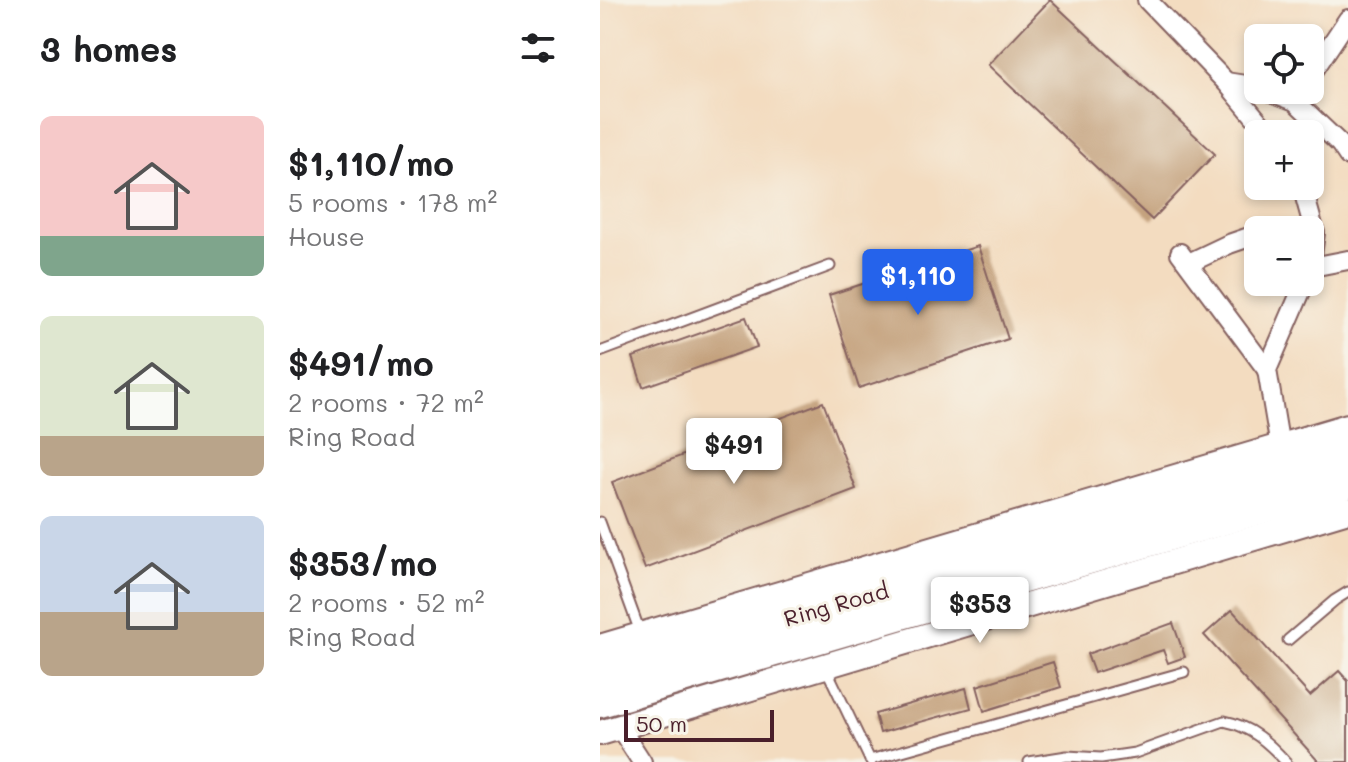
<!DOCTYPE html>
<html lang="en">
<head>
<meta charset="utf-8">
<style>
  body { margin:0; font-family:Mali,sans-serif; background:#f6f6f6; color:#202124; height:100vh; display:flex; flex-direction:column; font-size:30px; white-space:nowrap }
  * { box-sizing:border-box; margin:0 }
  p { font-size:26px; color:#757577 }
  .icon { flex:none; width:44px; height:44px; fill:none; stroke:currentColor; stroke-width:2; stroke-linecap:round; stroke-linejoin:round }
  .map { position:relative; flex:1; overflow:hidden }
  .details { display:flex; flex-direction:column; background:#fff; width:600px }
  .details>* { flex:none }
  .controls { position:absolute; left:644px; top:24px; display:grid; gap:16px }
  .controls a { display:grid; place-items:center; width:80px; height:80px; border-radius:12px; background:#fff; box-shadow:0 4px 12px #0003; font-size:40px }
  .scale { position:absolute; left:24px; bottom:20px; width:150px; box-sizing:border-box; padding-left:8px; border:4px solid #4a1f2b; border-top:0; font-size:22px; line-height:28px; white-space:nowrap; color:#4a1f2b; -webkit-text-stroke:6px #f7f3e8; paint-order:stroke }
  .price { position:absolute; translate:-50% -68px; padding:0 18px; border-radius:8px; background:#fff; color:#222; font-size:26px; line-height:52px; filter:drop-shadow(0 2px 4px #0008) }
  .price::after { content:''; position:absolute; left:50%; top:48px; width:24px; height:18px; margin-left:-12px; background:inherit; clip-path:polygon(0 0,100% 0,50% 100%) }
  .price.on { background:#2563eb; color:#fff }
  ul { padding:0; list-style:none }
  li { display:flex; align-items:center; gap:24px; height:200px; padding:0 40px }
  li span { display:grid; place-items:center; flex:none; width:224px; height:160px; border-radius:12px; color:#555 }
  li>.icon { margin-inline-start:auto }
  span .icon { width:96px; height:96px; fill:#fffc; stroke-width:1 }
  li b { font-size:34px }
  h2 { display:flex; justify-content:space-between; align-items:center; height:96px; padding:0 40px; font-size:34px }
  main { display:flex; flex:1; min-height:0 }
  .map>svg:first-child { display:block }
  .building { fill:#c4a27e }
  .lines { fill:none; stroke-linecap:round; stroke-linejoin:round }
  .lane-casing { stroke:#85615f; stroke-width:13 }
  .street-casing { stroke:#85615f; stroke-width:22 }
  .secondary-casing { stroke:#85615f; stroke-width:28 }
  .highway-casing { stroke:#85615f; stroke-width:36 }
  .lane { stroke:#fff; stroke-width:9 }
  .street { stroke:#fff; stroke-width:18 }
  .secondary { stroke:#fff; stroke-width:24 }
  .highway { stroke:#fff; stroke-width:32 }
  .labels { text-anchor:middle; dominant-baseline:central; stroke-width:6; stroke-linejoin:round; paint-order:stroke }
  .street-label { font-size:22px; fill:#4a1f2b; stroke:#f7f3e8 }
</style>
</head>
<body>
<main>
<section class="details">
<h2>3 homes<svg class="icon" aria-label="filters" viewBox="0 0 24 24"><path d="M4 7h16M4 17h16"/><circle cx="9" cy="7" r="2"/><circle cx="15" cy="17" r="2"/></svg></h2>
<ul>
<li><span style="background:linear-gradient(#f6c9c9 75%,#7fa58c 0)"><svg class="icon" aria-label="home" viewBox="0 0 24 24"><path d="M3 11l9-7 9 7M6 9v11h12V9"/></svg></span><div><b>$1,110/mo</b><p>5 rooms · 178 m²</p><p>House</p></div></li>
<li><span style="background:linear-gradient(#dfe7d0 75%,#b9a48a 0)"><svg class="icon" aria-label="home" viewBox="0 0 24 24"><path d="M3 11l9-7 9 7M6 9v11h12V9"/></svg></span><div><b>$491/mo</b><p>2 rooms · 72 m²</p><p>Ring Road</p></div></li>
<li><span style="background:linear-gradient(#c9d6e8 60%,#b9a48a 0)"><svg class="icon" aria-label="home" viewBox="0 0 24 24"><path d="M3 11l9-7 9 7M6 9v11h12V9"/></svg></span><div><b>$353/mo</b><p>2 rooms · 52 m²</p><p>Ring Road</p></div></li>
</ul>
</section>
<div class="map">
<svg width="748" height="762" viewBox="0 0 748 762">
  <rect width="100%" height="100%" fill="#f7f3e8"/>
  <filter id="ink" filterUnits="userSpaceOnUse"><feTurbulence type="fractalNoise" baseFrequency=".0125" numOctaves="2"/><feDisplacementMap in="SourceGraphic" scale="16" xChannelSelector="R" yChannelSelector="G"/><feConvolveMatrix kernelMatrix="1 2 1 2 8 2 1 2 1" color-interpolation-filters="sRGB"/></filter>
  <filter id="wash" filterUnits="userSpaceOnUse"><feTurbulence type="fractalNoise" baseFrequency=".006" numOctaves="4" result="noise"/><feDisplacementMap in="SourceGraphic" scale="32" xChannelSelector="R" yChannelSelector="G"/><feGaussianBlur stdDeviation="1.8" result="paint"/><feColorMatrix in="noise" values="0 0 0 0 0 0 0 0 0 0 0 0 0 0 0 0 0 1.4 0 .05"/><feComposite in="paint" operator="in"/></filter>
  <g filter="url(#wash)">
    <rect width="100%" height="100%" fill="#f3dcc0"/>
    <g id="blocks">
      <g class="building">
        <polygon points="450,0 615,154 552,220 388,65"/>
        <polygon points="378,246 408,339 259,388 229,295"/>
        <polygon points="146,317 157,347 43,387 33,357"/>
        <polygon points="223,402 256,489 45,569 12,482"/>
        <polygon points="632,610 710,696 739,671 748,681 748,762 719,762 604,635"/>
        <polygon points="573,623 585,657 568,663 563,650 494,673 487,654"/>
        <polygon points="453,662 461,687 384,711 377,686"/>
        <polygon points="366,688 371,708 280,733 275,714"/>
      </g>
    </g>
  </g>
  <g filter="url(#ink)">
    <use href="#blocks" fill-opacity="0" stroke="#85615f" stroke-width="2"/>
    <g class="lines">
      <defs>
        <g id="lane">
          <polyline points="0,352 230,266"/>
          <polyline points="0,522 40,632"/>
          <polyline points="688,640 735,600 748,592"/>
          <polyline points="225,666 271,762"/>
          <polyline points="270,760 584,672"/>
          <path d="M 429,762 L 467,756 L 501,758 L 535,753 L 624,721 C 650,726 669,743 686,762"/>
        </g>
        <g id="street">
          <polyline points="547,0 626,82 669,134"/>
          <polyline points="710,76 748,19"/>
          <polyline points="626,82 658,87"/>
          <polyline points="666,90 695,101 740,144 748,156"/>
          <polyline points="702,186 715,233 710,271"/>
          <polyline points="580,253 667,370"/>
          <polyline points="589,263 629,244 658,234"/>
          <polyline points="712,267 748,260"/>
          <polyline points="680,447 667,370 705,282"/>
          <polyline points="20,728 42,762"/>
        </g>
        <g id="secondary">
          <polyline points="0,647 748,426"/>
          <polyline points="0,733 748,510"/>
        </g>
        <g id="highway">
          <polyline points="0,674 748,453"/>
          <polyline points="0,701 748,482"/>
        </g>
      </defs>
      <use href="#lane" class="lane-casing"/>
      <use href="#street" class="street-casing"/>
      <use href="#secondary" class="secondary-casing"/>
      <use href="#highway" class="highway-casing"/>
      <use href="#lane" class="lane"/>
      <use href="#street" class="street"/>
      <use href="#secondary" class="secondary"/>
      <use href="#highway" class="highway"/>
    </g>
  </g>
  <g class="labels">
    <g class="street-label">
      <text transform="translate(236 604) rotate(-16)">Ring Road</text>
    </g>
  </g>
</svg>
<div class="controls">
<a><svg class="icon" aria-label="locate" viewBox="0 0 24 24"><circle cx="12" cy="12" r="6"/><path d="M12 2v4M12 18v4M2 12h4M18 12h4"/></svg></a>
<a>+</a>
<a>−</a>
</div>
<div class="scale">50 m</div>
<b class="price on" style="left:318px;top:317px">$1,110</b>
<b class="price" style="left:134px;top:486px">$491</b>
<b class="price" style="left:380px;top:645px">$353</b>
</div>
</main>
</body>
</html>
